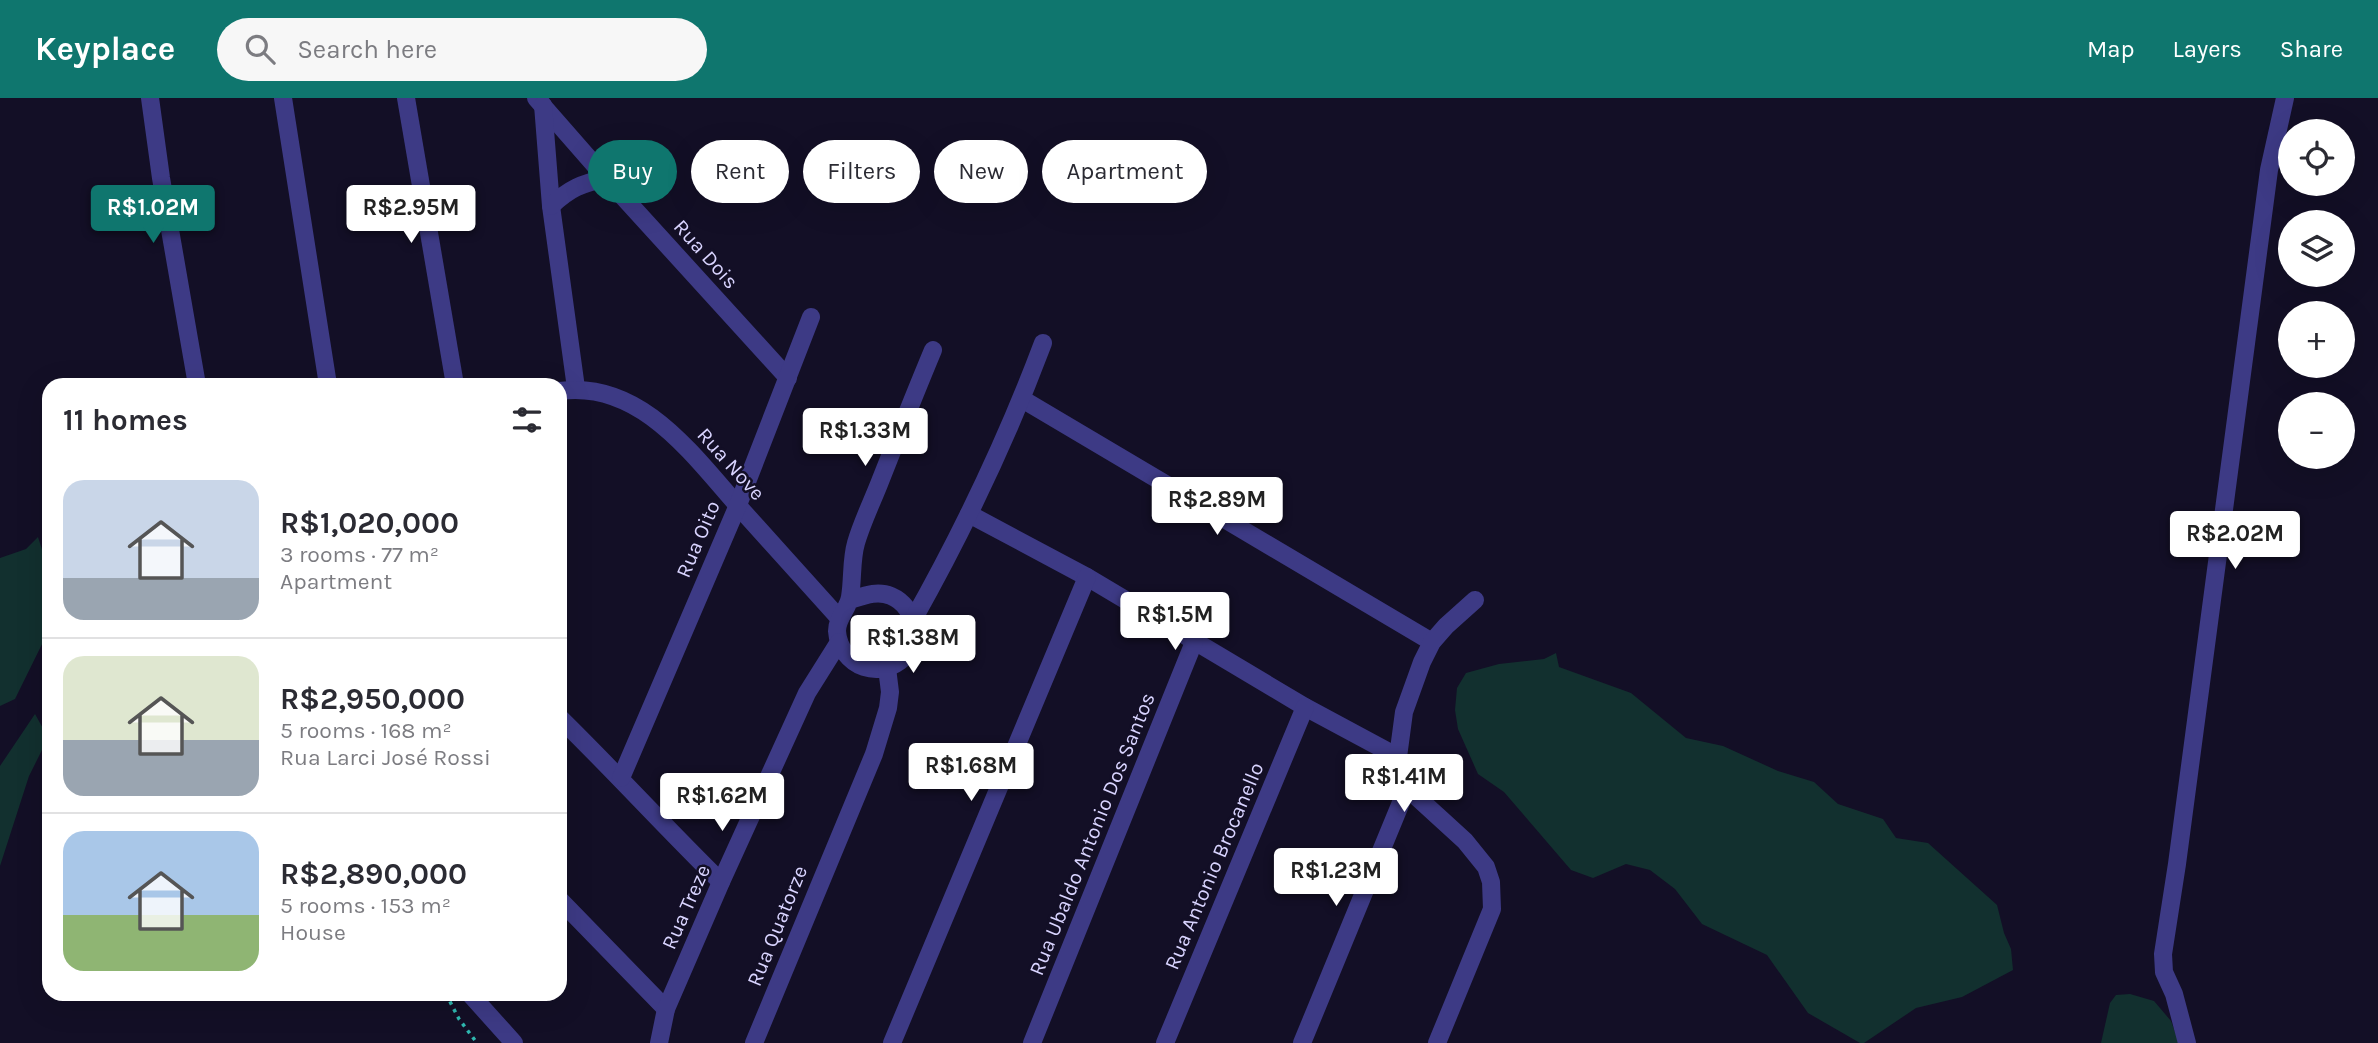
<!DOCTYPE html>
<html lang="en">
<head>
<meta charset="utf-8">
<style>
  body { margin:0; font-family:Karla,sans-serif; background:#f7f7f7; color:#2b2b33; height:100vh; display:flex; flex-direction:column; font-size:26px; white-space:nowrap }
  * { box-sizing:border-box; margin:0 }
  p { font-size:23px; color:#7c7c81 }
  .icon { flex:none; width:38px; height:38px; fill:none; stroke:currentColor; stroke-width:2; stroke-linecap:round; stroke-linejoin:round }
  .map { position:relative; flex:1; overflow:hidden }
  .details { position:absolute; left:42px; top:280px; width:525px; height:623px; display:flex; flex-direction:column; background:#fff; border-radius:21px; box-shadow:0 7px 28px #0002 }
  .details>* { flex:none }
  .guide { position:absolute; left:588px; top:42px; width:665px; height:63px; display:flex; gap:14px }
  .tools { position:absolute; left:2278px; top:21px; display:grid; gap:14px }
  .tools a { display:grid; place-items:center; width:77px; height:77px; border-radius:50%; background:#fff; box-shadow:0 7px 28px #0002; font-size:35px }
  .price { position:absolute; translate:-50% -60px; padding:0 16px; border-radius:7px; background:#fff; color:#222; font-size:23px; line-height:46px; filter:drop-shadow(0 2px 4px #0008) }
  .price::after { content:''; position:absolute; left:50%; top:42px; width:21px; height:16px; margin-left:-10px; background:inherit; clip-path:polygon(0 0,100% 0,50% 100%) }
  .price.on { background:#0f766e; color:#fff }
  ul { padding:0; list-style:none }
  li { display:flex; align-items:center; gap:21px; height:175px; padding:0 21px }
  li+li { border-top:2px solid #e1e1e2 }
  li span { display:grid; place-items:center; flex:none; width:196px; height:140px; border-radius:21px; color:#555 }
  li>.icon { margin-inline-start:auto }
  span .icon { width:84px; height:84px; fill:#fffc; stroke-width:1 }
  li b { font-size:30px }
  h2 { display:flex; justify-content:space-between; align-items:center; height:84px; padding:0 21px; font-size:30px }
  .chip { padding:0 24px; border-radius:32px; background:#fff; box-shadow:0 7px 28px #0002; font-size:24px; line-height:63px }
  .chip.on { background:#0f766e; color:#fff }
  header { display:flex; align-items:center; gap:42px; box-sizing:border-box; height:98px; padding:0 35px; background:#0f766e; color:#fff }
  header strong { font-size:33px }
  nav { display:flex; gap:38px; margin-inline-start:auto; font-size:24px }
  .search { width:490px; height:63px; background:#f7f7f7; display:flex; align-items:center; gap:18px; box-sizing:border-box; padding:0 24px; border-radius:38px; color:#7c7c81; font-size:26px }
  .map>svg:first-child { display:block }
  .green { fill:#12302f }
  .lines { fill:none; stroke-linecap:round; stroke-linejoin:round }
  .path { stroke:#2fb8b0; stroke-width:3.5; stroke-dasharray:3.5 5; stroke-linecap:butt }
  .minor { stroke:#3d3a85; stroke-width:18 }
  .labels { text-anchor:middle; dominant-baseline:central; stroke-width:5; stroke-linejoin:round; paint-order:stroke }
  .street-label { font-size:21px; fill:#d9d4ff; stroke:#130f26 }
</style>
</head>
<body>
<header>
<strong>Keyplace</strong>
<div class="search"><svg class="icon" aria-label="search" viewBox="0 0 24 24"><circle cx="10" cy="10" r="6"/><path d="M15 15l6 6"/></svg>Search here</div>
<nav><a>Map</a><a>Layers</a><a>Share</a></nav>
</header>
<div class="map">
<svg width="2378" height="945" viewBox="0 0 2378 945">
  <rect width="100%" height="100%" fill="#130f26"/>
  <g class="green">
    <polygon points="38,439 48,470 42,515 46,538 15,601 0,608 0,460 26,451"/>
    <polygon points="1556,555 1559,569 1631,595 1686,640 1723,648 1778,673 1814,684 1838,706 1883,721 1896,740 1928,745 1997,807 2004,835 2011,851 2013,872 1962,899 1916,910 1864,945 1860,945 1808,915 1767,857 1702,826 1675,791 1650,772 1626,766 1593,780 1571,772 1504,694 1478,676 1458,631 1455,612 1457,590 1466,575 1499,566 1544,561"/>
    <polygon points="35,616 45,634 45,646 29,678 0,768 0,668"/>
    <polygon points="2130,896 2154,903 2171,923 2179,945 2101,945 2110,905 2116,897"/>
  </g>
  <g class="lines">
    <polyline class="path" points="446,896 459,921 477,945"/>
    <g class="minor">
      <polyline points="150,0 161,80 197,287"/>
      <polyline points="283,0 328,287"/>
      <polyline points="406,0 455,287"/>
      <polyline points="536,0 606,80 788,280"/>
      <polyline points="543,7 551,108 576,290"/>
      <path d="M 551,108 C 570,90 581,86 606,80"/>
      <path d="M 560,293 C 640,282 692,356 739,409 C 772,446 806,483 839,520"/>
      <polyline points="1022,301 1432,544"/>
      <polyline points="969,416 1087,479 1305,609 1398,659"/>
      <path d="M 850,502 C 863,498 877,492 891,498 C 917,509 923,546 900,563 C 889,571 876,573 864,569 C 849,564 838,549 837,533 C 837,520 848,511 850,499 C 853,481 851,462 856,445 C 862,424 873,402 881,381 C 898,338 915,295 933,252"/>
      <path d="M 913,522 C 963,433 1007,341 1043,245"/>
      <path d="M 560,620 C 615,674 666,730 721,784"/>
      <polyline points="621,680 738,407 811,219"/>
      <polyline points="560,802 666,911"/>
      <polyline points="470,896 514,945"/>
      <polyline points="659,945 666,911 721,784 807,595 839,544"/>
      <polyline points="754,945 874,656 888,610 890,594 887,570"/>
      <polyline points="892,945 1087,479"/>
      <polyline points="1032,945 1194,544"/>
      <polyline points="1165,945 1305,609"/>
      <polyline points="1302,945 1407,690"/>
      <polyline points="1437,945 1492,811 1491,784 1486,769 1465,743 1407,690 1398,659 1404,614 1422,564 1432,544 1446,528 1475,502"/>
      <polyline points="2187,945 2174,896 2164,874 2163,856 2177,766 2269,72 2285,0"/>
    </g>
  </g>
  <g class="labels">
    <g class="street-label">
      <text transform="translate(706 156) rotate(48)">Rua Dois</text>
      <text transform="translate(731 366) rotate(48)">Rua Nove</text>
      <text transform="translate(698 441) rotate(-67)">Rua Oito</text>
      <text transform="translate(1092 736) rotate(-68)">Rua Ubaldo Antonio Dos Santos</text>
      <text transform="translate(1214 768) rotate(-67)">Rua Antonio Brocanello</text>
      <text transform="translate(686 809) rotate(-66)">Rua Treze</text>
      <text transform="translate(777 828) rotate(-68)">Rua Quatorze</text>
    </g>
  </g>
</svg>
<div class="tools">
<a><svg class="icon" aria-label="locate" viewBox="0 0 24 24"><circle cx="12" cy="12" r="6"/><path d="M12 2v4M12 18v4M2 12h4M18 12h4"/></svg></a>
<a><svg class="icon" aria-label="layers" viewBox="0 0 24 24"><path d="M12 4l9 5-9 5-9-5zM3 14l9 5 9-5"/></svg></a>
<a>+</a>
<a>−</a>
</div>
<b class="price on" style="left:153px;top:147px">R$1.02M</b>
<b class="price" style="left:411px;top:147px">R$2.95M</b>
<b class="price" style="left:865px;top:370px">R$1.33M</b>
<b class="price" style="left:1217px;top:439px">R$2.89M</b>
<b class="price" style="left:2235px;top:473px">R$2.02M</b>
<b class="price" style="left:1175px;top:554px">R$1.5M</b>
<b class="price" style="left:913px;top:577px">R$1.38M</b>
<b class="price" style="left:971px;top:705px">R$1.68M</b>
<b class="price" style="left:1404px;top:716px">R$1.41M</b>
<b class="price" style="left:722px;top:735px">R$1.62M</b>
<b class="price" style="left:1336px;top:810px">R$1.23M</b>
<div class="guide">
<a class="chip on">Buy</a>
<a class="chip">Rent</a>
<a class="chip">Filters</a>
<a class="chip">New</a>
<a class="chip">Apartment</a>
</div>
<section class="details">
<h2>11 homes<svg class="icon" aria-label="filters" viewBox="0 0 24 24"><path d="M4 7h16M4 17h16"/><circle cx="9" cy="7" r="2"/><circle cx="15" cy="17" r="2"/></svg></h2>
<ul>
<li><span style="background:linear-gradient(#c9d6e8 70%,#9aa5b1 0)"><svg class="icon" aria-label="home" viewBox="0 0 24 24"><path d="M3 11l9-7 9 7M6 9v11h12V9"/></svg></span><div><b>R$1,020,000</b><p>3 rooms · 77 m²</p><p>Apartment</p></div></li>
<li><span style="background:linear-gradient(#dfe7d0 60%,#9aa5b1 0)"><svg class="icon" aria-label="home" viewBox="0 0 24 24"><path d="M3 11l9-7 9 7M6 9v11h12V9"/></svg></span><div><b>R$2,950,000</b><p>5 rooms · 168 m²</p><p>Rua Larci José Rossi</p></div></li>
<li><span style="background:linear-gradient(#a9c7e8 60%,#8fb573 0)"><svg class="icon" aria-label="home" viewBox="0 0 24 24"><path d="M3 11l9-7 9 7M6 9v11h12V9"/></svg></span><div><b>R$2,890,000</b><p>5 rooms · 153 m²</p><p>House</p></div></li>
</ul>
</section>
</div>
</body>
</html>
